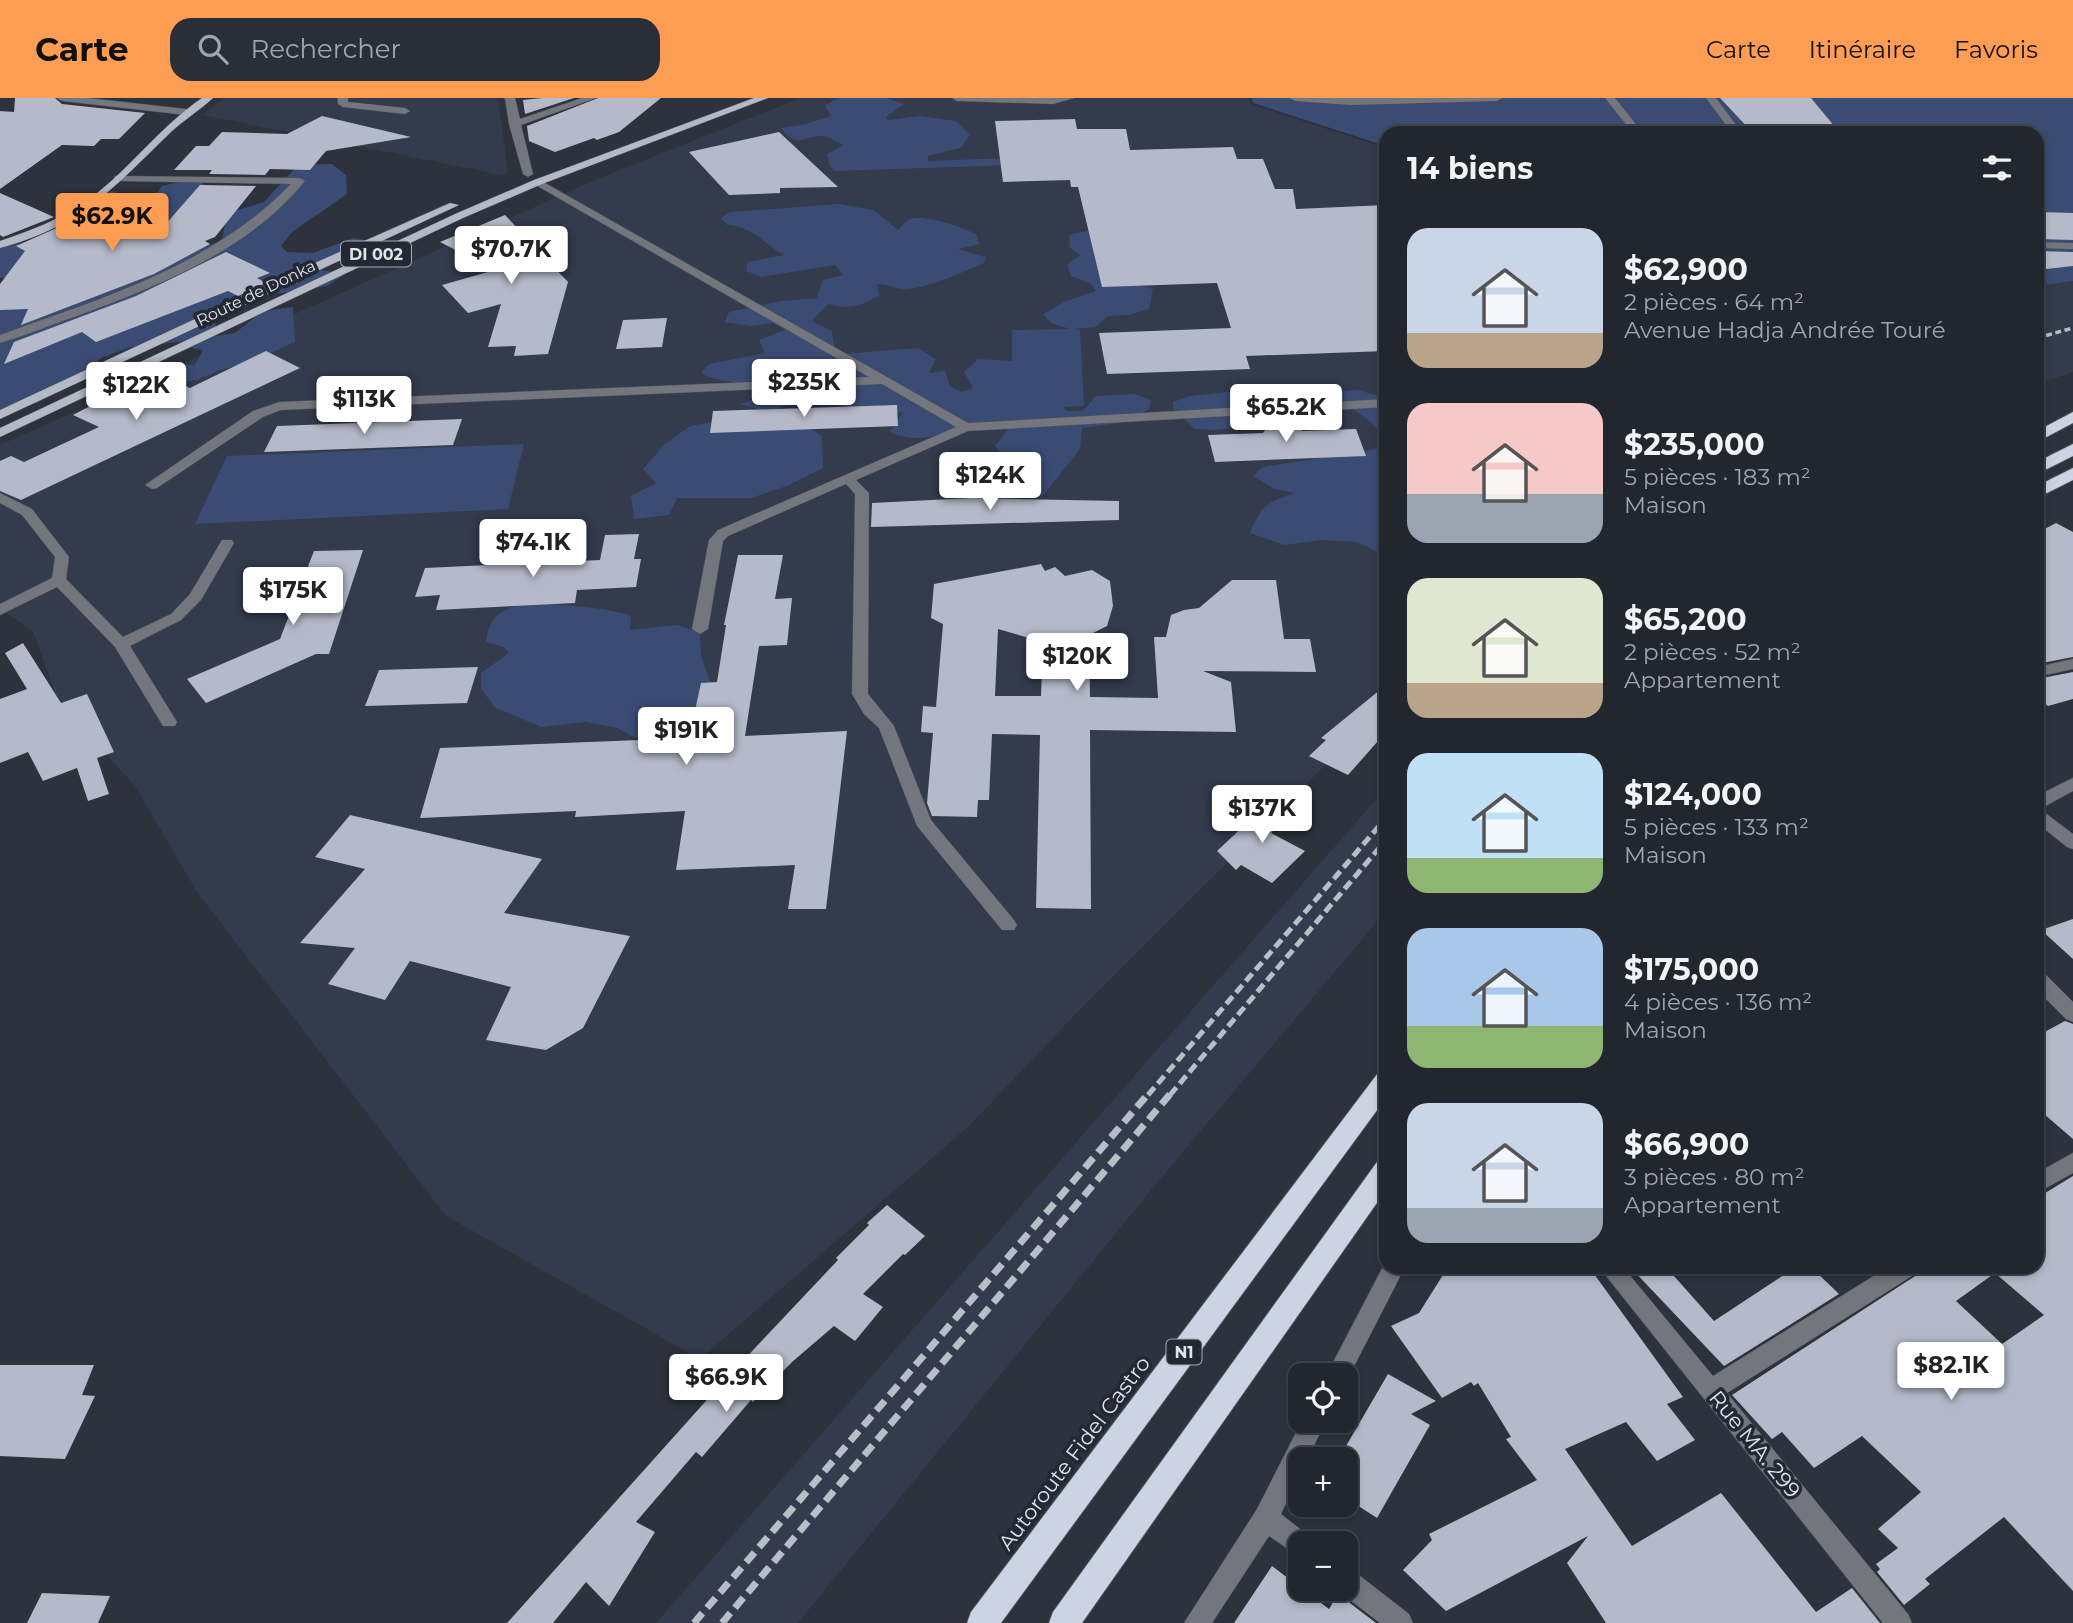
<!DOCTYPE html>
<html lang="fr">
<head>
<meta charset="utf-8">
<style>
  body { margin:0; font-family:Montserrat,sans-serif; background:#2a2e36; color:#f1f3f6; height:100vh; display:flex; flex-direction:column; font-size:26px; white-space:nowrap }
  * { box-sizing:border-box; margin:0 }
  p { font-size:23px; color:#a2a5aa }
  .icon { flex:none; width:38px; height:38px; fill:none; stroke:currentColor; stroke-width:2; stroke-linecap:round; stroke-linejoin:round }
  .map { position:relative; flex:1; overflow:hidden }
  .drawer { position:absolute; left:1379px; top:28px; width:665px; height:1148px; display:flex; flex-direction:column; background:#22262e; border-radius:21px; box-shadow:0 4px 10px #0003,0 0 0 2px #3f434a }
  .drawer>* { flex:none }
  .tools { position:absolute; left:1288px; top:1265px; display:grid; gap:14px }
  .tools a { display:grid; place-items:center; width:70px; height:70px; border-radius:14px; background:#22262e; box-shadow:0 4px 10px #0003,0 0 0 2px #3f434a; font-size:35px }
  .price { position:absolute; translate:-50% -60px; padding:0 16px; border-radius:7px; background:#fff; color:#222; font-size:23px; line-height:46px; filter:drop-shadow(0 2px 4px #0008) }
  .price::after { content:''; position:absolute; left:50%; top:42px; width:21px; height:16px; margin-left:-10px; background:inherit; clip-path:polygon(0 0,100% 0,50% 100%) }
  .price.selected { background:#fd9d54; color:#111 }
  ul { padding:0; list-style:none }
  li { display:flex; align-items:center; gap:21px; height:175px; padding:0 28px }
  li span { display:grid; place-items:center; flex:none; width:196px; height:140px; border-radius:21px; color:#555 }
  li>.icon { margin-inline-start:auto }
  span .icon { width:84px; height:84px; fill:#fffc; stroke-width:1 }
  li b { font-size:30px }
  h2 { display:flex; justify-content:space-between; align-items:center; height:84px; padding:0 28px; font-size:30px }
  header { display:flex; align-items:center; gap:42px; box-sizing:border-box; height:98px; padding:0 35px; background:#fd9d54; color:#111 }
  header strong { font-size:33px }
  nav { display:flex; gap:38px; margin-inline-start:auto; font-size:24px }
  .search { width:490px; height:63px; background:#2a2e36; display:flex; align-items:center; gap:18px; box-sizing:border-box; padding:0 24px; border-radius:21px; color:#a2a5aa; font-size:26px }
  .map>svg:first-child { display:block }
  .built { fill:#333b4c }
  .green { fill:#3b4c74 }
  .building { fill:#b4bac9; fill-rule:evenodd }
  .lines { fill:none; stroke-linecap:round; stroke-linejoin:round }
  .minor-casing { stroke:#4a4e59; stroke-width:1 }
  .major-casing { stroke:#4a4e59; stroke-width:1 }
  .highway-casing { stroke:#4a4e59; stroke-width:2 }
  .minor { fill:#73767c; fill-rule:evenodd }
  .major { fill:#b3b9c5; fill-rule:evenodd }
  .highway { fill:#ccd3e2; fill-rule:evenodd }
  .rail-far2 { stroke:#b9bdc6; stroke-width:3.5; stroke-dasharray:6 3.5; stroke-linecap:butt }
  .rail-far1 { stroke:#b9bdc6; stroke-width:5; stroke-dasharray:10 5; stroke-linecap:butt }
  .rail { stroke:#b9bdc6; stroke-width:7; stroke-dasharray:13 7; stroke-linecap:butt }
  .labels { text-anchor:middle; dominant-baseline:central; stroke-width:7; stroke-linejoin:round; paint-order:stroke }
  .shield { fill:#232833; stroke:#a7acb4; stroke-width:2 }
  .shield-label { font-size:16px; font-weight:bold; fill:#e0e4ec }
  .far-street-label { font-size:16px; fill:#e0e4ec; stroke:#232833 }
  .near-street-label { font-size:21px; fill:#e0e4ec; stroke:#232833 }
</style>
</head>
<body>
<header>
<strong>Carte</strong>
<div class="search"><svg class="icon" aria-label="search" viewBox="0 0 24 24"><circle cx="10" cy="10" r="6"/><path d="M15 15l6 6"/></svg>Rechercher</div>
<nav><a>Carte</a><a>Itinéraire</a><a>Favoris</a></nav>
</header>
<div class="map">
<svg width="2073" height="1525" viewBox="0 0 2073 1525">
  <rect width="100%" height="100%" fill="#2d323d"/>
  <g class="built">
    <polygon points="224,0 498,0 508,74 502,77 203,17"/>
    <polygon points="800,0 1249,0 1251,6 1386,50 1386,607 1093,898 969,1028 700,1261 446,1118 197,794 135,688 58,603 33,533 0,511 0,347 602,79"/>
    <polygon points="2073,183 2073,274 2037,286 2037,188"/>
    <polygon points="1386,690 1386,813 1151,1092 798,1525 656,1525"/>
  </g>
  <g class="green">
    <path d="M 838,0 L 887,0 L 904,6 L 886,19 L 888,22 L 920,18 L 956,23 L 970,37 L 960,50 L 928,58 L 928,63 L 1009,60 L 1012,67 L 835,73 L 830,68 L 827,56 L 843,47 C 837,44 828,38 822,38 C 802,38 797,52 781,30 L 802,27 L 831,18 L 825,8 Z"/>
    <polygon points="1252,0 2073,0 2073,183 2037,188 2037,35 1386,35 1386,48 1253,5"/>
    <polygon points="332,66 346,77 347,96 292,134 281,148 287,154 313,155 353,140 370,143 315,171 345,176 327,188 263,198 215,219 216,238 235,235 263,213 293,209 295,244 250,264 220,272 197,282 155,288 146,286 170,266 195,267 203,252 192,250 187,243 131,249 101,260 78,283 37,305 0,311 0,194 13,206 35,215 182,155 222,143 225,126 231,114 264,104 298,67"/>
    <polygon points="179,84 201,85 222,97 174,128 136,127 118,139 14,179 0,180 0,150 43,140 92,97 115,93 128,105 149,104 162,88"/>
    <path d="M 838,106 L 874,112 L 898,132 C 901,129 906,123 910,121 C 924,116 963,129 976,136 L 980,146 L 958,151 L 986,159 L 984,165 C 963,174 927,191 904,191 C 895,191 887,186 877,186 L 879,197 C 863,208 847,212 828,206 L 812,223 L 832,233 L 834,248 L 825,254 L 830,257 L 918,250 L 936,261 L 929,275 L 945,273 L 950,288 L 962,294 L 973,290 L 964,274 L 978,261 L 1012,263 L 1012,232 L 1070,231 L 1051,225 L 1043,216 L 1066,203 L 1096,193 L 1090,185 L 1071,178 L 1067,167 L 1080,157 L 1070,150 L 1069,137 L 1104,129 L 1115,181 L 1153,191 L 1149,211 L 1129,217 L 1108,218 L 1096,229 L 1074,231 L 1080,232 L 1084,308 L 1063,309 L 1067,313 L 1083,313 L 1096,298 L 1134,296 L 1151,302 L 1149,311 L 1126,324 L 1082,330 L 1080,351 L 1042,399 L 1006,400 L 998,387 L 1011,369 L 995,348 L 1007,333 L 1009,323 C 1000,323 990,323 981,325 C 948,332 923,349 890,334 L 903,314 L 871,317 L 809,299 L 769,314 L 740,306 L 764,298 L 761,290 C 739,282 722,286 701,275 L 709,266 L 765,255 L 759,242 L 785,232 L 773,225 L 750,228 L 725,224 L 729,214 L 781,203 L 817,200 L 823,182 L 843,177 L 835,167 L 761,179 L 746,173 L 748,164 L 784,157 C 762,145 753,128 727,127 L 721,120 L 730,114 Z"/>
    <polygon points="1272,289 1284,296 1274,306 1274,318 1260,328 1212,332 1195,331 1173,311 1173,304 1190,298"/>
    <path d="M 1358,292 L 1386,300 L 1386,458 L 1357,444 L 1322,442 L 1284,447 L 1250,435 C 1263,405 1267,405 1295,395 L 1275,391 L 1253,378 L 1263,369 L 1382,350 L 1384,340 L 1371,324 L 1336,299 L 1340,293 Z"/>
    <polygon points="737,320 797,323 822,338 823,370 787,388 751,400 677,400 669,417 634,421 631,398 656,385 643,371 665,346 690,328"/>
    <polygon points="524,346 508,411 195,426 227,358"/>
    <path d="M 528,503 C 562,509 599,507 631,518 L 630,532 L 677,527 L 700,535 L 701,558 L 713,591 L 713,601 L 680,625 L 635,640 L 617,630 L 586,624 L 541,629 L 496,610 L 481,591 L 481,575 L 509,555 L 504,549 L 486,544 C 490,514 503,513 528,503 Z"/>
  </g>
  <g class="building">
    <polygon points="15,0 55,0 62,6 145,15 119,41 101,41 94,48 62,47 0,91 0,13 14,14"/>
    <polygon points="542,0 574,0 525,16 523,2"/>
    <polygon points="598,0 661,0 619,34 597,42 594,40 555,54 529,43 527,28"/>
    <polygon points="1720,0 1811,0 1840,35 1753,35"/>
    <polygon points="322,18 411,39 326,53 310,72 270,71 265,77 209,76 212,72 174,72 196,48 209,48 222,34 287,36"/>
    <polygon points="1075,21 1077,31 1126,31 1130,52 1233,49 1237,61 1263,61 1275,91 1293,91 1296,111 1386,107 1386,253 1246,258 1250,271 1107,276 1099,235 1231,230 1217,185 1102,189 1078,89 1071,89 1070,82 1003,84 995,23"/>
    <polygon points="779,34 838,89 780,90 780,95 729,97 689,54"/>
    <polygon points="200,87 256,88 215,139 205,143 210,146 154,176 21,227 28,211 0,212 0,186 25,153 16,148 68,125 82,131 107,119 136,129 147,123 164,128"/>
    <polygon points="0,95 54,119 3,139 0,137"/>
    <polygon points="2037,114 2073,115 2073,142 2037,141"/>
    <polygon points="505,117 568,184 548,256 514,258 516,248 488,249 501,206 468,215 442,187 495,172 440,144"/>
    <polygon points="2037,153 2073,154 2073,168 2037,172"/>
    <polygon points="226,154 270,175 257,180 266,185 238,198 228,193 96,244 82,234 4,266 14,244 136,198"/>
    <polygon points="667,220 662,249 616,251 623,222"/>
    <polygon points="266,253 300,270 21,402 0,393 0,363 11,358 24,364 99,329 73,317 154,275 190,290"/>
    <polygon points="897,307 898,328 710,335 713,313"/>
    <polygon points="462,321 453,347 264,354 277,328"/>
    <polygon points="1277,324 1288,325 1303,333 1356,331 1366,358 1215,364 1208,337 1263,335 1268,328"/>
    <polygon points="971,400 1119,403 1119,422 871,429 872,405"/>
    <polygon points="2056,425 2073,434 2073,559 2037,566 2037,435"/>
    <polygon points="639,436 634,461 641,461 636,489 577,492 575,505 436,512 440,497 415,499 425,470 600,462 605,437"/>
    <polygon points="363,452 329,556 316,556 206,605 187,581 280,541 314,453"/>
    <polygon points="738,457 783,457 775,501 792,500 787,547 759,548 745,638 847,633 826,811 788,811 795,767 676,772 685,713 575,719 576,713 420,720 440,650 689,640 701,585 717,584 726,527 724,527"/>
    <path d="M 1041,466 L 1045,473 L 1055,469 L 1065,478 L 1092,472 L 1110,483 L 1113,508 L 1107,528 L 1089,537 L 1090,599 L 1158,600 L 1154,539 L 1166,539 L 1171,517 L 1184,512 L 1199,510 L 1232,482 L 1276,482 L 1284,541 L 1310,541 L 1316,574 L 1203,573 L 1231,584 L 1236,634 L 1090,632 L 1091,811 L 1036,810 L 1040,637 L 992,636 L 989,702 L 978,702 L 977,719 L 932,718 L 927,705 L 933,635 L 921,634 L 923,608 L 936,609 L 943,526 L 931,520 L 934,486 ZM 998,531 L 1043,544 L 1041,598 L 995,598 Z"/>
    <polygon points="23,545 61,605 87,596 114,654 97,660 109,696 88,703 77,670 43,683 28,654 0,665 0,601 27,591 5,555"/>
    <polygon points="478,569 467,605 365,608 379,572"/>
    <polygon points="2073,574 2073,601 2048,608 2037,599 2037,581"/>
    <polygon points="1386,587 1386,634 1348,677 1309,658 1326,642 1321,640"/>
    <polygon points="1273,700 1293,711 1271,735 1305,753 1272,785 1241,767 1236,772 1217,753 1249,723 1251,725"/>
    <polygon points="350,717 542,761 504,815 630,838 583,930 546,952 486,942 511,889 410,863 385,902 328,886 355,850 300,845 365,771 315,759"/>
    <polygon points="2073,821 2073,861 2041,832"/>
    <polygon points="2065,923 2073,926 2073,1041 2037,1010 2037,938"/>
    <path d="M 2073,1078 L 2073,1493 L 2004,1419 L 1925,1481 L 1930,1486 L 1904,1507 L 1877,1474 L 1880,1471 L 1876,1466 L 1898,1450 L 1878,1431 L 1921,1394 L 1862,1338 L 1814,1370 L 1782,1334 L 1772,1341 L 1732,1297 L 1929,1169 L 2037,1169 L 2037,1100 ZM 1995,1175 L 2044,1217 L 2002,1246 L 1956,1203 Z"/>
    <polygon points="887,1107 925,1138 905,1157 903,1156 863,1196 883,1209 855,1243 834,1228 792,1264 753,1304 751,1302 702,1359 696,1354 636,1424 655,1434 609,1508 586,1484 553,1525 507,1525 722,1285 838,1162 836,1160 869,1127 867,1125"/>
    <polygon points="1448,1169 1589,1169 1683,1299 1667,1306 1695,1342 1657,1363 1626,1324 1565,1351 1632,1448 1721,1395 1816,1514 1852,1490 1880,1525 1606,1525 1567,1465 1588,1438 1446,1513 1403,1472 1432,1442 1429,1436 1537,1382 1506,1341 1511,1339 1478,1285 1474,1288 1471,1284 1442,1300 1391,1228 1419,1215"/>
    <polygon points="1630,1169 1666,1169 1714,1223 1796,1169 1811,1169 1839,1196 1724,1268"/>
    <polygon points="0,1267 94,1267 82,1297 95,1298 65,1361 0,1358"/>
    <polygon points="1388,1276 1436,1303 1411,1316 1430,1327 1377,1420 1346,1400 1346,1348"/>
    <polygon points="1272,1468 1329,1511 1338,1496 1376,1525 1234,1525"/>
    <polygon points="42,1495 110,1498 98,1525 27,1525"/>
  </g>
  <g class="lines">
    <defs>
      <g id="minor">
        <polygon points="57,0 88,0 186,11 191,14 186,17 62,3"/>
        <polygon points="338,0 348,0 348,4 405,10 410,13 405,16 343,9 338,6"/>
        <polygon points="505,0 515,0 520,21 582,0 596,0 521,27 533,76 528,79 523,76 509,26"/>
        <polygon points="952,0 1074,0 1053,6 957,3"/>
        <polygon points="1290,0 1502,0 1497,3 1351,7 1295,3"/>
        <polygon points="1605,0 1615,0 1643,35 1633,35"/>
        <polygon points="1706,0 1716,0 1742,35 1732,35"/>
        <path d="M 115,78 L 300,80 L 305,83 C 246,155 156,189 71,220 C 48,228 24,238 0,245 L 0,237 C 105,199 211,168 291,86 L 119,83 L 114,80 Z"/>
        <polygon points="538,81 968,325 1386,301 1386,309 968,333 856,382 869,395 868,596 894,628 931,722 1014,822 1017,827 1014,832 1002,832 917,728 879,630 864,616 852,596 855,396 846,386 728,438 723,443 708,531 700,536 692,531 709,442 718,432 956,329 882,286 281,312 263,319 157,390 152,391 145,387 253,313 279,304 869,279 534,86 533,84"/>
        <polygon points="2037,144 2073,145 2073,151 2037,150"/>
        <polygon points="0,395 32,411 69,459 66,481 123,539 171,516 190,496 222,442 232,442 234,445 201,502 181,522 130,548 177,624 175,628 163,628 115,549 57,489 0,517 0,506 52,480 55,459 22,417 0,405"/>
        <polygon points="2073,561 2073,571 2037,579 2037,569"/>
        <polygon points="2073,680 2073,693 2040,711 2073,736 2073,751 2067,749 2037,725 2037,698"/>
        <polygon points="2037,873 2044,875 2073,904 2073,924 2066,921 2037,892"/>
        <polygon points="2073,1055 2073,1075 2037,1095 2037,1075"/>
        <polygon points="1386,1163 1386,1169 1405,1169 1346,1284 1346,1278 1326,1278"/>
        <polygon points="1599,1169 1623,1169 1713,1278 1888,1169 1918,1169 1915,1176 1727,1295 1908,1516 1912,1525 1883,1525"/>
        <polygon points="1302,1323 1326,1323 1307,1362 1300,1362 1300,1376 1281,1416 1309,1438 1312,1446 1300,1446 1300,1459 1269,1438 1212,1525 1184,1525 1257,1411"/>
        <polygon points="1346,1471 1355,1474 1409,1516 1413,1525 1380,1525 1337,1492 1346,1491"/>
      </g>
      <g id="major">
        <path d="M 202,0 L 213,0 C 200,12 184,22 171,34 C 113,90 82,128 0,150 L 0,143 C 29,133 59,122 84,105 C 127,75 158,30 202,0 Z"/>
        <polygon points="754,0 768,0 542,86 463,120 0,339 0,330 455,116 534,82"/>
        <polygon points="450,105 459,107 0,321 0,312 317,164"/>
      </g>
      <g id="highway">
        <polygon points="2073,314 2073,325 2037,344 2037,333"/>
        <polygon points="2073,346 2073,358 2037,376 2037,364"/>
        <polygon points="2073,370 2073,382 2037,400 2037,388"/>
        <polygon points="1386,972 1386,1000 1001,1525 967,1525 971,1514 1378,975"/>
        <polygon points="1386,1061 1386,1092 1082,1525 1049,1525 1053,1514 1377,1064"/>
      </g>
    </defs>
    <use href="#minor" class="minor-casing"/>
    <use href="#major" class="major-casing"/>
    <use href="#highway" class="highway-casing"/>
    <use href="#minor" class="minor"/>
    <use href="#major" class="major"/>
    <use href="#highway" class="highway"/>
    <polyline class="rail-far2" points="2037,240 2073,230"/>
    <g class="rail-far1">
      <polyline points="1148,997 1386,720"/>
      <polyline points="1170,997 1386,742"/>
    </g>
    <g class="rail">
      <polyline points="694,1525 1149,995"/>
      <polyline points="722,1525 1171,995"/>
    </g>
  </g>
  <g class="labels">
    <g class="shield">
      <rect x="341" y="143.5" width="70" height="25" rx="5"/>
      <rect x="1166.5" y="1241.5" width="35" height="25" rx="5"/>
    </g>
    <g class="shield-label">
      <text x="376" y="156">DI 002</text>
      <text x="1184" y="1254">N1</text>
    </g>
    <g class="far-street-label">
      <text transform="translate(256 195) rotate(-26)">Route de Donka</text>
    </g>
    <g class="near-street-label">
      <text transform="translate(1755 1346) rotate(51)">Rue MA. 299</text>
      <text transform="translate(1074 1355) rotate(-53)">Autoroute Fidel Castro</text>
    </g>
  </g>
</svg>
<div class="tools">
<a><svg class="icon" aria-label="locate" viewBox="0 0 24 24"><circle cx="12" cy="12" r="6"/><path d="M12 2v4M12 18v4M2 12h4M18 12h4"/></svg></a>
<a>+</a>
<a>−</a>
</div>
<b class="price selected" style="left:112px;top:155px">$62.9K</b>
<b class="price" style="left:511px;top:188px">$70.7K</b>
<b class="price" style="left:804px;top:321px">$235K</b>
<b class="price" style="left:136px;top:324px">$122K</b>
<b class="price" style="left:364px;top:338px">$113K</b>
<b class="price" style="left:1286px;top:346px">$65.2K</b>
<b class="price" style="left:990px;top:414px">$124K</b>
<b class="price" style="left:533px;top:481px">$74.1K</b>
<b class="price" style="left:293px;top:529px">$175K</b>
<b class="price" style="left:1077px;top:595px">$120K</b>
<b class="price" style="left:686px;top:669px">$191K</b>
<b class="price" style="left:1262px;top:747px">$137K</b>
<b class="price" style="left:1951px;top:1304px">$82.1K</b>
<b class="price" style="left:726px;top:1316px">$66.9K</b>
<section class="drawer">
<h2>14 biens<svg class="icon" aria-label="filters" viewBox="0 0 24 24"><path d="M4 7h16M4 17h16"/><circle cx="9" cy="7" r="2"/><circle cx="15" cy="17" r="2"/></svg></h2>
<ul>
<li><span style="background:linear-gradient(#c9d6e8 75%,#b9a48a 0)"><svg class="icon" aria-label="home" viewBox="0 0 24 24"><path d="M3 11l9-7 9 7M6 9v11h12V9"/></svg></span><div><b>$62,900</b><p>2 pièces · 64 m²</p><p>Avenue Hadja Andrée Touré</p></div></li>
<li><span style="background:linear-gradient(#f6c9c9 65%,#9aa5b1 0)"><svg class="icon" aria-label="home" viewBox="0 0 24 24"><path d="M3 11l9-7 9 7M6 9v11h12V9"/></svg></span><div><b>$235,000</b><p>5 pièces · 183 m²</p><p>Maison</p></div></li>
<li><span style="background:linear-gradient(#dfe7d0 75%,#b9a48a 0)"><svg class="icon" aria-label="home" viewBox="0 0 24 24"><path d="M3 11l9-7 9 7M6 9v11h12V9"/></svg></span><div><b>$65,200</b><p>2 pièces · 52 m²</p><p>Appartement</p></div></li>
<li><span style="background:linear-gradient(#bfe0f5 75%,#8fb573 0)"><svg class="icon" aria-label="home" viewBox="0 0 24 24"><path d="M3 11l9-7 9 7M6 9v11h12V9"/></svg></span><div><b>$124,000</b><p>5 pièces · 133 m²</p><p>Maison</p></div></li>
<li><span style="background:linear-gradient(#a9c7e8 70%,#8fb573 0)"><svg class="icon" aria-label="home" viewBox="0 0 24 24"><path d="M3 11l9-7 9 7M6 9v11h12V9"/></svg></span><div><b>$175,000</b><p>4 pièces · 136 m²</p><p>Maison</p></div></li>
<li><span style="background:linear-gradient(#c9d6e8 75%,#9aa5b1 0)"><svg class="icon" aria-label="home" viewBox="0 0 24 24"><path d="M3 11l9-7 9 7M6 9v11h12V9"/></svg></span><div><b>$66,900</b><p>3 pièces · 80 m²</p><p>Appartement</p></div></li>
</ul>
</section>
</div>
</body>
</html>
